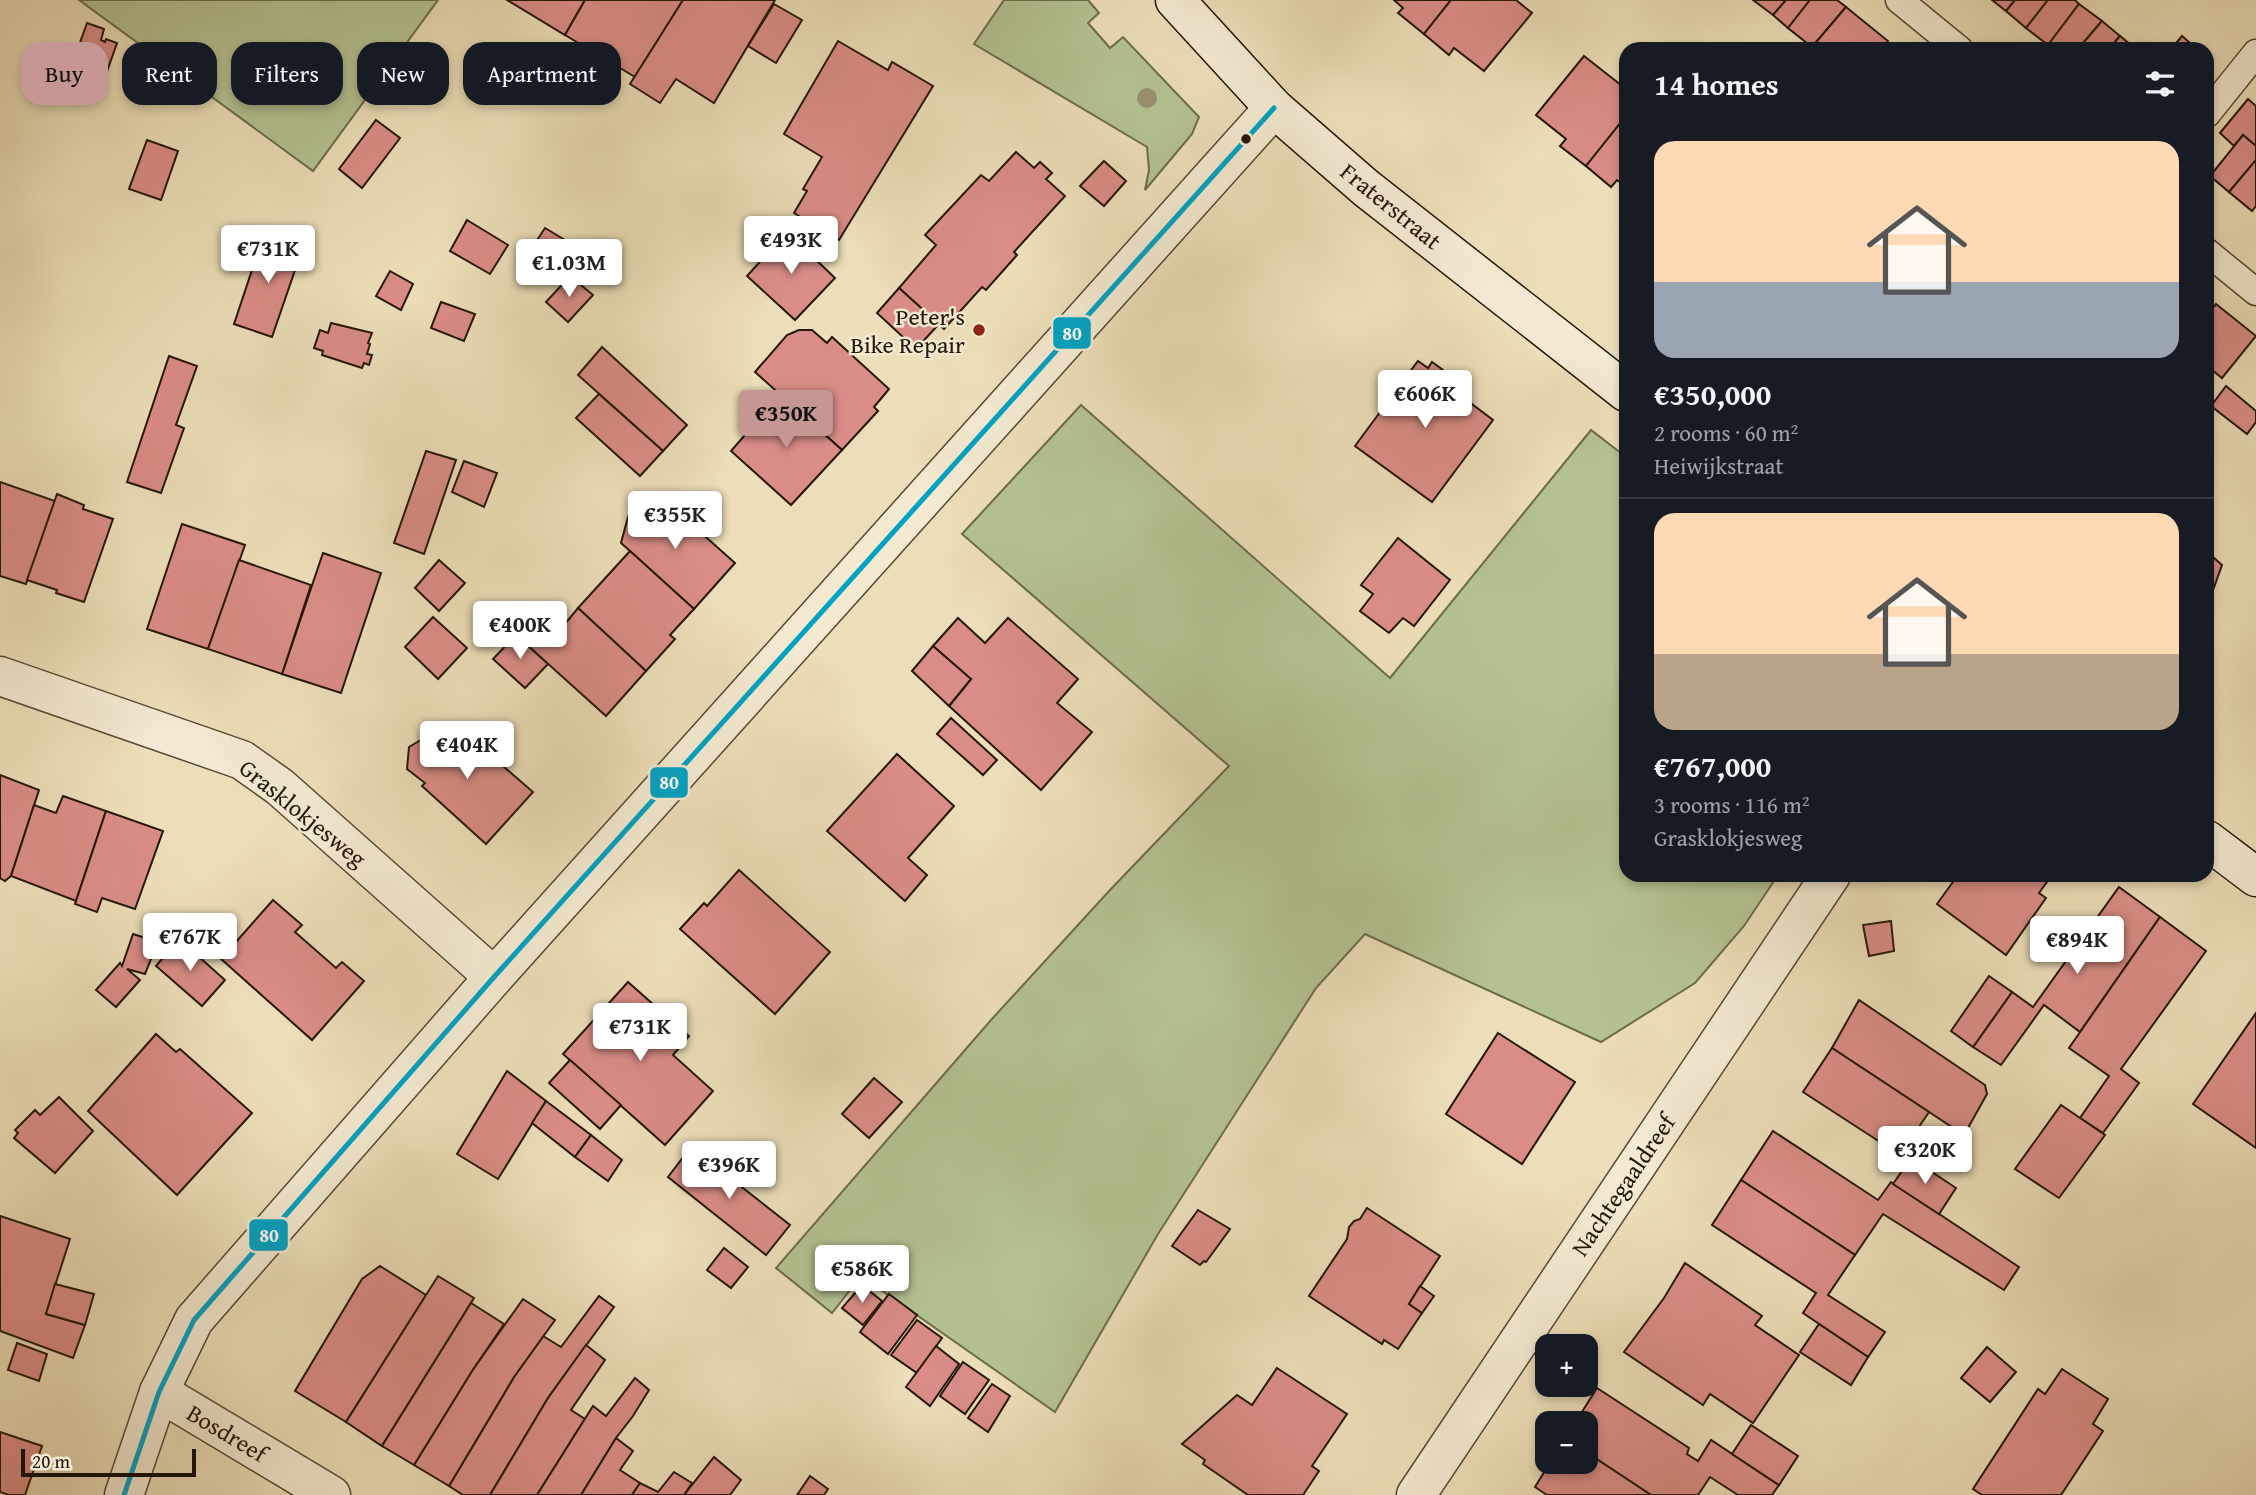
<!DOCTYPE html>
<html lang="en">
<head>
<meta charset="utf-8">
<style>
  body { margin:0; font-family:"Gentium Book Plus",serif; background:#242831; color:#f1f3f6; height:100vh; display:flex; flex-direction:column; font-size:26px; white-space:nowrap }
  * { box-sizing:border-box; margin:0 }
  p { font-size:23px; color:#9ea1a6 }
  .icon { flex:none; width:38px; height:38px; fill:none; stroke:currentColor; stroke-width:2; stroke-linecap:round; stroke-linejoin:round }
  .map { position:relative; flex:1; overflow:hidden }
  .sheet { position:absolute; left:1619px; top:42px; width:595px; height:840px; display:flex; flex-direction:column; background:#171b24; border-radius:21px; box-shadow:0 4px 10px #0003 }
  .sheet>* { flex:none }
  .guide { position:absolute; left:21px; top:42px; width:665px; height:63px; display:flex; gap:14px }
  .tools { position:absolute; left:1535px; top:1334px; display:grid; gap:14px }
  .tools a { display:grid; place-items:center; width:63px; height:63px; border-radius:14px; background:#171b24; box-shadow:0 4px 10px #0003; font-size:35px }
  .scale { position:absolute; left:21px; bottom:18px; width:175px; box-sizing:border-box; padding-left:7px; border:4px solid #251608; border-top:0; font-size:19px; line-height:24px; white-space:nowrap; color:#251608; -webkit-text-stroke:5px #f3ead1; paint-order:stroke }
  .price { position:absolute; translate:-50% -60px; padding:0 16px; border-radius:7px; background:#fff; color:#222; font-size:23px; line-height:46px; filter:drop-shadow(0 2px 4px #0008) }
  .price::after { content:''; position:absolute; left:50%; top:42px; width:21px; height:16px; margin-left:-10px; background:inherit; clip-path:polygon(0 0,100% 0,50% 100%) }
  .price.selected { background:#c59692; color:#111 }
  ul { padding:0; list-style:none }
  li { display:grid; align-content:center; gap:14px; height:371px; padding:0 35px }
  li+li { border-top:2px solid #363941 }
  li span { display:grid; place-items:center; height:217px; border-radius:21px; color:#555 }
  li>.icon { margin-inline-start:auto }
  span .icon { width:126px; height:126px; fill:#fffc; stroke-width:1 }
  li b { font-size:30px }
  h2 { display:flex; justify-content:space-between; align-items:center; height:84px; padding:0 35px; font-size:30px }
  .tag { padding:0 24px; border-radius:21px; background:#171b24; box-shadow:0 4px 10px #0003; font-size:24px; line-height:63px }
  .tag.selected { background:#c59692; color:#111 }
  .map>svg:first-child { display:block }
  .green { fill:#b4c292; stroke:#6c6c4d; stroke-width:2 }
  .building { fill:#da8d86; stroke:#251608; stroke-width:2 }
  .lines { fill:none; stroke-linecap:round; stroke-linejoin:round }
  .lane-casing { stroke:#574834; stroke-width:29 }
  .street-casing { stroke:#574834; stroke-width:41 }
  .secondary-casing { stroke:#251608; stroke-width:41 }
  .lane { stroke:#f3ead1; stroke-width:26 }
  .street { stroke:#f3ead1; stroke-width:38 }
  .secondary { stroke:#f3ead1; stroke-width:38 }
  .bus-1-casing { stroke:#f3ead1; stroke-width:10 }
  .bus-1 { stroke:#02a2c4; stroke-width:5 }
  .tree { fill:#9a9172 }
  .bus-dot { fill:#251608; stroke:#f3ead1; stroke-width:2.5 }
  .poi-dot { fill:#8f2418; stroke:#f3ead1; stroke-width:2.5 }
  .labels { text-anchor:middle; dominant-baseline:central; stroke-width:5; stroke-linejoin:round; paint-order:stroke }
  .street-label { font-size:24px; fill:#251608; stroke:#f3ead1 }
  .poi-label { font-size:24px; fill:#251608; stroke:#f3ead1; text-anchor:end }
  .line-badge { stroke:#f3ead1; stroke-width:2.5 }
  .badge-label { font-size:19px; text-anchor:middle; font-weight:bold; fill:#fff }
</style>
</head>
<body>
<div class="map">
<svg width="2256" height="1495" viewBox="0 0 2256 1495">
  <rect width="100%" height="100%" fill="#ecdeb8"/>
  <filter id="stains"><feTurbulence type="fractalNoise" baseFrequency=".00286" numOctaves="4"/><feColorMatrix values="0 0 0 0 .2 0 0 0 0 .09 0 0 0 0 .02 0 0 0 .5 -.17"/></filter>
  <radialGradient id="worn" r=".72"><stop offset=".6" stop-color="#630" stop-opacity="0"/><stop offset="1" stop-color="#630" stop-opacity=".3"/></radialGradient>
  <g class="green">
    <polygon points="79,0 438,0 313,171"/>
    <polygon points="1004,0 1088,0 1099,13 1088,23 1110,48 1123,37 1199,117 1192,134 1145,190 1149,170 1147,147 974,44"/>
    <polygon points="1081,405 1390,678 1591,430 1626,457 1626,875 1778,875 1744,926 1695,983 1601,1042 1365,934 1316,988 1158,1234 1055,1412 861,1276 832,1313 776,1268 991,1020 1110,890 1229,766 962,534"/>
  </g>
  <g class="building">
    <polygon points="507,0 585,0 565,35"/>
    <polygon points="585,0 683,0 635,77 565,35"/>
    <polygon points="683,0 775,0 714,103 676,79 660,103 630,84"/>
    <polygon points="1394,0 1451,0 1424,34 1398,13 1403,8"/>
    <polygon points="1451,0 1516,0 1532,13 1484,71 1454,48 1449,55 1424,34"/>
    <polygon points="1753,0 1786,0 1773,15"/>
    <polygon points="1786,0 1810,0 1788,28 1773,15"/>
    <polygon points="1810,0 1837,0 1846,7 1812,47 1788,28"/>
    <polygon points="1992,0 2015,0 2006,11"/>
    <polygon points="2015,0 2048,0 2026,28 2006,11"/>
    <polygon points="2048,0 2075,0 2079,4 2048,45 2026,28"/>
    <polygon points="774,4 802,20 776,63 748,46"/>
    <polygon points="2079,4 2102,21 2078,49 2053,49 2048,45"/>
    <polygon points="1846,7 1888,41 1881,49 1815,49 1812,47"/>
    <polygon points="2102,21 2120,36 2109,49 2078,49"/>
    <polygon points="87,23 104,29 101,40 105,42 106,39 117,43 104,80 71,68"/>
    <polygon points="2120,36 2136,49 2109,49"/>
    <polygon points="2182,36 2197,49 2171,49"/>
    <polygon points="838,41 888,70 892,62 933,86 839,240 794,213 807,191 803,189 822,157 784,134"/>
    <polygon points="1584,56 1626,89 1626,116 1586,166 1560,146 1566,139 1536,115"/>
    <polygon points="2248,99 2256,106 2256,146 2243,135 2234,146 2220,133"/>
    <polygon points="1626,116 1626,187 1617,180 1611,187 1586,166"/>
    <polygon points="376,120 400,138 362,188 339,169"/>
    <polygon points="2243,135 2256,146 2256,160 2229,192 2210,176"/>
    <polygon points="147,140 178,151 161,200 129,189"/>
    <polygon points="1016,152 1034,168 1040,162 1052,173 1046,179 1065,196 1014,252 1017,255 986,290 982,287 944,329 899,288 936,245 925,235 981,175 989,181"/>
    <polygon points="2256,160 2256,206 2252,211 2229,192"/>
    <polygon points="1104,161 1126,181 1104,206 1080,186"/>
    <polygon points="467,220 508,245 490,274 450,251"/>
    <polygon points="545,228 570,243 554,270 528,254"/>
    <polygon points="787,232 835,278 795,320 747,276"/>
    <polygon points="264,234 303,247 272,337 234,324"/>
    <polygon points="390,271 413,284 401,310 376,296"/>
    <polygon points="570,276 593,295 568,322 546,302"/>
    <polygon points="899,288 939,324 916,349 877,313"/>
    <polygon points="441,302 475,314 464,341 431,328"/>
    <polygon points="2216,304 2256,336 2222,378 2207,366 2207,315"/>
    <polygon points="331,323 372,333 368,343 370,344 367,354 372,355 369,365 364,363 362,368 322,355 323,351 314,348 320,330 328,333"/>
    <polygon points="799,330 812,330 827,343 832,337 889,389 874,407 878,411 842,450 755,372 787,335"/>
    <polygon points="602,347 687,425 663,451 578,375"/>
    <polygon points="169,356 197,366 176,425 184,428 161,493 127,482"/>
    <polygon points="1418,361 1428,368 1432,362 1462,384 1456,392 1493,420 1432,502 1355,446"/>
    <polygon points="2226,386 2256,411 2256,422 2247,434 2211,406"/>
    <polygon points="599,394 663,451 640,476 576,418"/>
    <polygon points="780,395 842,450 791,505 731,451"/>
    <polygon points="426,451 456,460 424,554 394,543"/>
    <polygon points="464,461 497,473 484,507 452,492"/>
    <polygon points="0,482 55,501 26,584 0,576"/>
    <polygon points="57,494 84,505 83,509 113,519 84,602 56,593 57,590 27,580"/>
    <polygon points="670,505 735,563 694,609 621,543 631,506"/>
    <polygon points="182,524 245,545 208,649 147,629"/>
    <polygon points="1398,538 1450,580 1414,626 1403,618 1389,633 1360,611 1373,594 1361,585"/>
    <polygon points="630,551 694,609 670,635 675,639 646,671 578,608"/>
    <polygon points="323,553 381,573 341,693 282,674"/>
    <polygon points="2213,557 2222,565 2207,607 2207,565"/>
    <polygon points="239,560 311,585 282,674 208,649"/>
    <polygon points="439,560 465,583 439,611 415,588"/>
    <polygon points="578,608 646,671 606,716 516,635 538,610 560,630"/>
    <polygon points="433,617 467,648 438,679 405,647"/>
    <polygon points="958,618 985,643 1008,618 1078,679 1057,703 1092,732 1041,790 949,706 971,679 933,646"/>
    <polygon points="516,635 548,664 525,688 493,659"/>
    <polygon points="933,646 971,679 949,706 912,671"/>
    <polygon points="951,718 997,760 983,775 937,734"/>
    <polygon points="444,726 462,741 467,735 533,792 486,844 422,786 425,783 407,769 409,747"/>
    <polygon points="897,754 954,806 908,858 927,875 905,901 827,831"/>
    <polygon points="0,775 39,790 11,876 5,881 0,878"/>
    <polygon points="63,796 106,811 76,901 11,876 34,805 56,813"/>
    <polygon points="106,811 163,831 135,909 102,898 97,912 75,904"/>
    <polygon points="739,870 830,952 775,1014 680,929 704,903 707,906"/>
    <polygon points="1958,875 2052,875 2039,893 2046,898 2006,955 1937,904"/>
    <polygon points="2119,887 2160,917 2080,1032 2044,1005 2001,1065 1973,1047 2012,992 2033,1007"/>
    <polygon points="273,900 302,925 295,932 336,968 342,962 364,981 312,1040 221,959"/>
    <polygon points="2160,917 2206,951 2121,1069 2139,1083 2103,1133 2080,1118 2109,1076 2069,1048"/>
    <polygon points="1891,921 1894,951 1869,956 1863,925"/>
    <polygon points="133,934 158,942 145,974 127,969 140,980 116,1007 96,990 120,963 122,966"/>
    <polygon points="179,939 225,980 202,1006 156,966"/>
    <polygon points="1989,976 2012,992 1973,1047 1951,1031"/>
    <polygon points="628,982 689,1036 673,1055 713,1091 665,1145 563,1054"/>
    <polygon points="1859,1000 1985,1085 1987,1094 1964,1135 1832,1048"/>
    <polygon points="2256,1013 2256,1148 2193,1104"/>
    <polygon points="1498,1033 1575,1082 1522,1164 1446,1114"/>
    <polygon points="156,1034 176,1052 180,1049 252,1113 177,1195 88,1111"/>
    <polygon points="1832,1048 1929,1112 1900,1155 1803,1092"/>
    <polygon points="570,1060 621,1105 600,1129 549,1083"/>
    <polygon points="507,1071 546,1101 498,1179 457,1154"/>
    <polygon points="874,1078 902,1102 869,1138 842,1114"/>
    <polygon points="59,1097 93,1131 55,1173 14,1138 18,1133 15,1130 35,1110 40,1115"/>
    <polygon points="546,1101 591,1135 575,1157 532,1123"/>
    <polygon points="2061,1105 2105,1135 2059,1198 2015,1169"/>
    <polygon points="1773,1131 1878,1200 1891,1182 2019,1267 2004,1290 1883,1214 1855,1255 1741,1180"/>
    <polygon points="591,1135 622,1160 608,1181 575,1157"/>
    <polygon points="691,1147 790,1225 766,1255 668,1177"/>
    <polygon points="1911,1158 1956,1188 1939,1214 1893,1184"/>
    <polygon points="1741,1180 1855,1255 1828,1295 1885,1332 1868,1357 1803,1313 1816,1293 1712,1225"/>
    <polygon points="1367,1208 1440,1256 1409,1304 1422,1313 1398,1349 1384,1340 1382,1344 1309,1296 1347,1239 1349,1227 1354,1221 1360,1219"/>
    <polygon points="1198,1210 1230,1229 1206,1262 1204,1261 1200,1265 1172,1246"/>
    <polygon points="0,1216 70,1239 46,1314 85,1325 73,1358 0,1331"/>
    <polygon points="724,1248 748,1267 731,1288 707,1270"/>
    <polygon points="1685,1263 1762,1316 1755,1325 1799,1355 1753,1423 1710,1394 1703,1405 1624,1352 1664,1298"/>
    <polygon points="380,1266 426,1295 346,1422 295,1391 362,1279"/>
    <polygon points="438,1276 474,1298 382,1446 346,1422"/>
    <polygon points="55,1284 94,1294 85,1325 46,1314"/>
    <polygon points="862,1285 882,1301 863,1325 842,1308"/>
    <polygon points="1420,1286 1434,1296 1422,1313 1409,1304"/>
    <polygon points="889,1294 917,1315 888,1354 860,1332"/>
    <polygon points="599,1296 614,1307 548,1398 490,1495 463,1495 449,1486 514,1377 543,1336 561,1347"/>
    <polygon points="523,1299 555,1320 514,1377 449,1486 414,1465 472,1371"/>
    <polygon points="471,1303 504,1324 472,1371 414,1465 382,1446"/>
    <polygon points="917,1320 942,1338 917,1373 891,1355"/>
    <polygon points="1819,1324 1868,1357 1851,1385 1800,1352"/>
    <polygon points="17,1343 47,1354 39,1381 8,1370"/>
    <polygon points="586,1345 605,1360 571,1410 585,1419 537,1495 490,1495 548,1398"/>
    <polygon points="936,1346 959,1364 930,1406 906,1387"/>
    <polygon points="1987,1347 2016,1372 1990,1402 1961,1378"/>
    <polygon points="963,1362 989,1380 965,1414 940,1396"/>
    <polygon points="1277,1368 1347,1414 1312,1466 1319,1471 1303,1495 1248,1495 1203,1464 1205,1460 1182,1444 1237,1395 1252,1405"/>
    <polygon points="2062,1369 2108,1399 2093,1424 2103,1431 2061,1495 1982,1495 1973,1489 2038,1389 2045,1394"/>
    <polygon points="635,1378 649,1390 633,1416 616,1438 581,1495 537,1495 593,1406 606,1416"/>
    <polygon points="992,1384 1010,1396 988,1432 968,1418"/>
    <polygon points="1597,1388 1689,1448 1687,1454 1698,1461 1711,1440 1779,1485 1772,1495 1738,1495 1710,1477 1698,1495 1651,1495 1586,1452 1586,1423 1575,1423"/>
    <polygon points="1751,1425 1798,1456 1779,1485 1732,1454"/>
    <polygon points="0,1432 42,1446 25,1495 9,1495 0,1492"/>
    <polygon points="616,1438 633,1451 620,1470 640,1483 632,1495 581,1495"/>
    <polygon points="1586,1452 1651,1495 1547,1495 1535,1487 1551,1461 1586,1461"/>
    <polygon points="714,1457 741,1480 730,1495 684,1495"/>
    <polygon points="674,1472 692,1483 684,1495 632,1495 640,1483 658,1492"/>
    <polygon points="810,1476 828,1489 824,1495 797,1495"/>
  </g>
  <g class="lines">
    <defs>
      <g id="lane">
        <polyline points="1899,0 1959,49"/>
        <polyline points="2207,114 2256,53"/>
        <polyline points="2207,252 2256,292"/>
      </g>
      <g id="street">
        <polyline points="0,676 242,760 280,787 494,977"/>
        <polyline points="159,1392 331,1495"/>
        <polyline points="124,1495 159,1392 194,1320 494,977 1274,108"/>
        <polyline points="1416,1495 1831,875"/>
      </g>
      <g id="secondary">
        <polyline points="1175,0 1274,108 1366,188 1626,392"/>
        <polyline points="2207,840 2256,877"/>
      </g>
    </defs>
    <use href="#lane" class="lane-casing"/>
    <use href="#street" class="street-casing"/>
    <use href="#secondary" class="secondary-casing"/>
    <use href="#lane" class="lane"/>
    <use href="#street" class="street"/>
    <use href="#secondary" class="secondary"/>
    <defs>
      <polyline id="bus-1" points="124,1495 159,1392 194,1320 494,977 1274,108"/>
    </defs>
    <use href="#bus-1" class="bus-1-casing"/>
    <use href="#bus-1" class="bus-1"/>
  </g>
  <circle class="tree" cx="1147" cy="98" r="10"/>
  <circle class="bus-dot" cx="1246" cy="139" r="6"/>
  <circle class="poi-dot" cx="979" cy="330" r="7"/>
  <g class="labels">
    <g class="street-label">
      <text transform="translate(1391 206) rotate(39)">Fraterstraat</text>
      <text transform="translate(303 813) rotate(39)">Grasklokjesweg</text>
      <text transform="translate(1623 1185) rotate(-56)">Nachtegaaldreef</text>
      <text transform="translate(227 1433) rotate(31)">Bosdreef</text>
    </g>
    <g class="poi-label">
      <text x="965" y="316">Peter's<tspan x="965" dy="28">Bike Repair</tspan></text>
    </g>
  </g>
  <g class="line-badge">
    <rect x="1052" y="316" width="40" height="34" rx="7" fill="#02a2c4"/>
    <rect x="649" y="766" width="40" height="33" rx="7" fill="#02a2c4"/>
    <rect x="248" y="1218" width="41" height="34" rx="7" fill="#02a2c4"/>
  </g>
  <g class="badge-label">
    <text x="1072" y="340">80</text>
    <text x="669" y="789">80</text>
    <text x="269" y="1242">80</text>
  </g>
  <rect width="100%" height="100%" filter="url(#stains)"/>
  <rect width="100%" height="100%" fill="url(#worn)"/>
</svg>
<div class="tools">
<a>+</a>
<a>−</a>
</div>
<div class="scale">20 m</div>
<b class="price" style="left:791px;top:276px">€493K</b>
<b class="price" style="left:268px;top:285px">€731K</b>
<b class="price" style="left:569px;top:299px">€1.03M</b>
<b class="price" style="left:1425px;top:430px">€606K</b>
<b class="price selected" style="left:786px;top:450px">€350K</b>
<b class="price" style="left:675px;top:551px">€355K</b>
<b class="price" style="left:520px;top:661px">€400K</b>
<b class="price" style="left:467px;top:781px">€404K</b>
<b class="price" style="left:190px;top:973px">€767K</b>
<b class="price" style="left:2077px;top:976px">€894K</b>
<b class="price" style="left:640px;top:1063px">€731K</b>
<b class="price" style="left:1925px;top:1186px">€320K</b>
<b class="price" style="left:729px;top:1201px">€396K</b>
<b class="price" style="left:862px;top:1305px">€586K</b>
<div class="guide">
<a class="tag selected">Buy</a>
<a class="tag">Rent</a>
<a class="tag">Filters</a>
<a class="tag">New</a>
<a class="tag">Apartment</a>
</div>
<section class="sheet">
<h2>14 homes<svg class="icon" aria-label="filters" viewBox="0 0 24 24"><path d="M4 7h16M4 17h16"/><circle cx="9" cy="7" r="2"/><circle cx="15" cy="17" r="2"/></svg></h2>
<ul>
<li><span style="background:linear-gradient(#ffd9b3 65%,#9aa5b1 0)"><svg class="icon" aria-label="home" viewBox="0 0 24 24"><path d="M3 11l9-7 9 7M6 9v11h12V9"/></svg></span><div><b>€350,000</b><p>2 rooms · 60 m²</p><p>Heiwijkstraat</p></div></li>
<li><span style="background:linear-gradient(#ffd9b3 65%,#b9a48a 0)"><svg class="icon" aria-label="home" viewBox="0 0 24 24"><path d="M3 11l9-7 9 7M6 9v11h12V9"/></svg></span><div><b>€767,000</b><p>3 rooms · 116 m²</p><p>Grasklokjesweg</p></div></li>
</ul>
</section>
</div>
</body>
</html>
